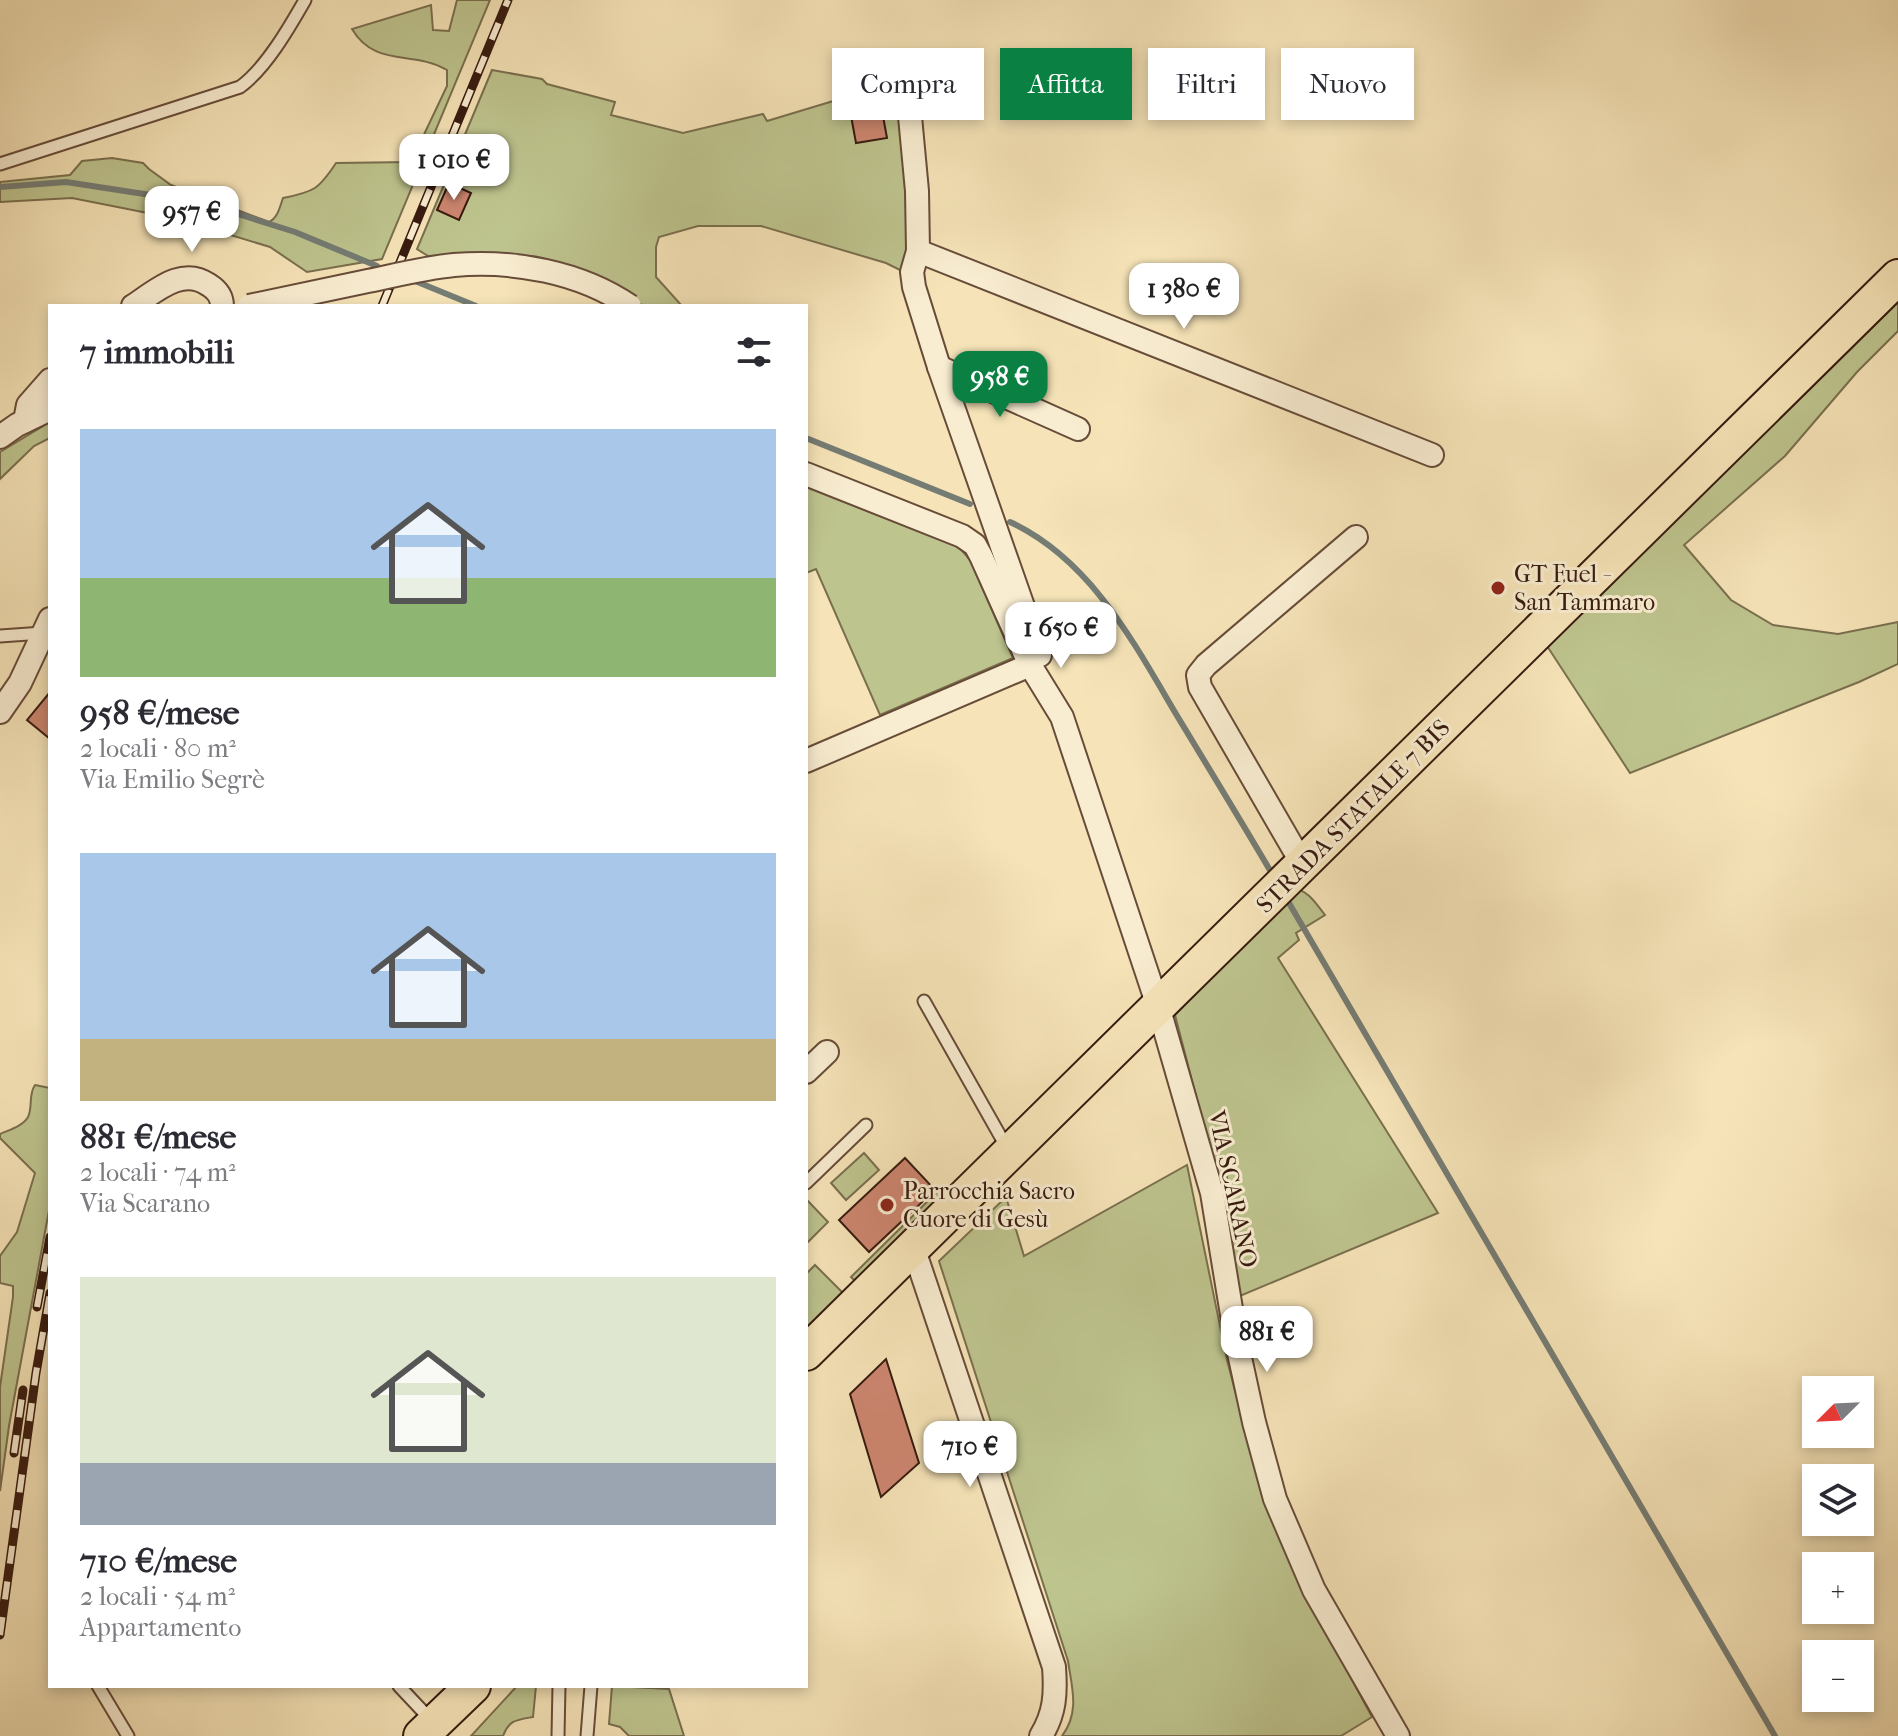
<!DOCTYPE html>
<html lang="it">
<head>
<meta charset="utf-8">
<style>
  body { margin:0; font-family:"IM FELL French Canon",serif; background:#f2f2f3; color:#2b2b33; height:100vh; display:flex; flex-direction:column; font-size:30px; white-space:nowrap }
  * { box-sizing:border-box; margin:0 }
  p { font-size:26px; color:#7c7c81 }
  .icon { flex:none; width:44px; height:44px; fill:none; stroke:currentColor; stroke-width:2; stroke-linecap:round; stroke-linejoin:round }
  .map { position:relative; flex:1; overflow:hidden }
  .details { position:absolute; left:48px; top:304px; width:760px; height:1384px; display:flex; flex-direction:column; background:#fff; border-radius:0px; box-shadow:0 4px 12px #0003 }
  .details>* { flex:none }
  .hud { position:absolute; left:832px; top:48px; width:760px; height:72px; display:flex; gap:16px }
  .needle { width:52px; rotate:246deg }
  .buttons { position:absolute; left:1802px; top:1376px; display:grid; gap:16px }
  .buttons a { display:grid; place-items:center; width:72px; height:72px; border-radius:0px; background:#fff; box-shadow:0 4px 12px #0003; font-size:40px }
  .price { position:absolute; translate:-50% -68px; padding:0 18px; border-radius:16px; background:#fff; color:#222; font-size:26px; line-height:52px; filter:drop-shadow(0 2px 4px #0008) }
  .price::after { content:''; position:absolute; left:50%; top:48px; width:24px; height:18px; margin-left:-12px; background:inherit; clip-path:polygon(0 0,100% 0,50% 100%) }
  .price.selected { background:#0b8043; color:#fff }
  ul { padding:0; list-style:none }
  li { display:grid; align-content:center; gap:16px; height:424px; padding:0 32px }
  li span { display:grid; place-items:center; height:248px; border-radius:0px; color:#555 }
  li>.icon { margin-inline-start:auto }
  span .icon { width:144px; height:144px; fill:#fffc; stroke-width:1 }
  li b { font-size:34px }
  h2 { display:flex; justify-content:space-between; align-items:center; height:96px; padding:0 32px; font-size:34px }
  .tag { padding:0 28px; border-radius:0px; background:#fff; box-shadow:0 4px 12px #0003; font-size:28px; line-height:72px }
  .tag.selected { background:#0b8043; color:#fff }
  .map>svg:first-child { display:block }
  .green { fill:#bec48e; stroke:#7a6f4e; stroke-width:2 }
  .lines { fill:none; stroke-linecap:round; stroke-linejoin:round }
  .stream { stroke:#757c74; stroke-width:6 }
  .building { fill:#cd8670; stroke:#371a0f; stroke-width:2 }
  .lane-casing { stroke:#674c39; stroke-width:15 }
  .street-casing { stroke:#674c39; stroke-width:26 }
  .primary-casing { stroke:#371a0f; stroke-width:38 }
  .lane { stroke:#f9edd1; stroke-width:11 }
  .street { stroke:#f9edd1; stroke-width:22 }
  .primary { stroke:#f6e4b8; stroke-width:34 }
  .rail-casing { stroke:#371a0f; stroke-width:9 }
  .rail { stroke:#f9edd1; stroke-width:6; stroke-dasharray:18; stroke-linecap:butt }
  .street-bridge-casing { stroke:#674c39; stroke-width:26; stroke-linecap:butt }
  .street-bridge { stroke:#f9edd1; stroke-width:22 }
  .poi-dot { fill:#8f2418; stroke:#f9edd1; stroke-width:3 }
  .labels { text-anchor:middle; dominant-baseline:central; stroke-width:6; stroke-linejoin:round; paint-order:stroke }
  .poi-label { font-size:24px; fill:#371a0f; stroke:#f9edd1; text-anchor:start }
  .street-label { font-size:24px; fill:#371a0f; stroke:#f9edd1 }
</style>
</head>
<body>
<div class="map">
<svg width="1898" height="1736" viewBox="0 0 1898 1736">
  <rect width="100%" height="100%" fill="#f6e4b8"/>
  <filter id="stains"><feTurbulence type="fractalNoise" baseFrequency=".0025" numOctaves="4"/><feColorMatrix values="0 0 0 0 .2 0 0 0 0 .09 0 0 0 0 .02 0 0 0 .5 -.17"/></filter>
  <radialGradient id="worn" r=".72"><stop offset=".6" stop-color="#630" stop-opacity="0"/><stop offset="1" stop-color="#630" stop-opacity=".3"/></radialGradient>
  <g class="green">
    <path d="M 457,0 L 490,0 L 382,259 L 307,272 L 270,247 L 178,219 L 72,198 L 0,202 L 0,182 L 70,175 L 82,161 L 112,158 L 143,163 L 149,169 L 171,185 L 269,222 C 278,218 280,206 283,198 C 314,192 319,189 336,163 L 411,162 L 447,86 L 447,70 C 413,50 375,68 352,29 L 431,5 L 433,30 L 449,31 Z"/>
    <polygon points="492,70 542,79 547,84 615,102 611,115 683,133 763,114 767,121 893,83 895,87 912,204 912,238 904,272 886,263 761,226 698,226 659,237 656,247 656,277 682,306 644,306 611,286 460,254 428,256 417,249"/>
    <polygon points="1898,295 1898,331 1857,372 1785,456 1684,545 1731,600 1773,625 1838,634 1898,622 1898,664 1859,682 1630,773 1547,646"/>
    <polygon points="50,422 50,438 34,446 0,479 0,452"/>
    <polygon points="806,487 959,547 970,560 1013,658 880,715 816,569 806,573"/>
    <path d="M 1295,889 C 1308,890 1317,905 1325,915 L 1296,933 L 1299,940 L 1278,958 L 1438,1213 L 1235,1298 L 1227,1177 L 1212,1158 L 1175,1015 Z"/>
    <path d="M 35,1085 L 50,1088 L 50,1205 L 9,1426 L 0,1491 L 0,1387 L 13,1297 L 13,1286 L 0,1283 L 0,1256 L 17,1232 L 35,1173 L 0,1138 L 0,1134 C 9,1130 23,1126 28,1117 C 33,1107 28,1095 35,1085 Z"/>
    <polygon points="864,1153 879,1170 846,1200 831,1183"/>
    <path d="M 1187,1165 L 1227,1360 L 1244,1425 L 1305,1592 L 1372,1717 L 1341,1736 L 1062,1736 C 1080,1712 1072,1688 1068,1661 L 939,1261 L 1006,1197 L 1024,1256 Z"/>
    <polygon points="938,1191 946,1199 859,1285 851,1277"/>
    <polygon points="806,1199 828,1222 806,1244"/>
    <polygon points="815,1265 843,1293 806,1329 806,1274"/>
    <path d="M 517,1686 L 536,1686 L 533,1717 C 516,1720 509,1720 503,1736 L 471,1736 Z"/>
    <polygon points="612,1686 669,1689 684,1736 629,1736 620,1727 609,1724"/>
  </g>
  <g class="lines">
    <g class="stream">
      <polyline points="0,187 66,182 203,203 295,232 377,266"/>
      <polyline points="415,281 476,306"/>
      <polyline points="806,438 970,504"/>
      <path d="M 1010,522 C 1092,560 1135,645 1179,719 C 1210,770 1241,821 1271,872"/>
      <polyline points="1289,903 1775,1736"/>
    </g>
  </g>
  <g class="building">
    <polygon points="880,100 887,138 856,143 849,105"/>
    <polygon points="449,183 471,193 459,220 437,210"/>
    <polygon points="50,692 50,739 27,720"/>
    <polygon points="905,1158 935,1190 869,1252 839,1220"/>
    <polygon points="886,1359 919,1463 881,1497 850,1394"/>
  </g>
  <g class="lines">
    <defs>
      <g id="lane">
        <path d="M 0,164 L 240,87 C 266,68 289,28 305,0"/>
        <polyline points="0,636 43,633"/>
        <polyline points="924,1001 1007,1148"/>
        <polyline points="806,1183 866,1125"/>
        <polyline points="98,1686 128,1736"/>
        <polyline points="399,1686 431,1720"/>
        <polyline points="558,1736 559,1686"/>
        <polyline points="587,1736 591,1686"/>
      </g>
      <g id="street">
        <polyline points="906,74 917,191 918,251 912,272 914,287 939,367 1040,655"/>
        <polyline points="918,251 1432,455"/>
        <path d="M 133,306 C 156,291 182,266 209,285 C 217,290 222,296 222,306"/>
        <polyline points="939,367 1078,429"/>
        <polyline points="25,421 28,405 50,380"/>
        <polyline points="0,437 17,425 50,409"/>
        <polyline points="806,474 962,536 975,545 981,556 1030,665 1062,717 1158,1006 1212,1193 1236,1339 1254,1422 1275,1499 1314,1590 1398,1736"/>
        <polyline points="0,712 20,683 50,619"/>
        <polyline points="806,761 1030,665"/>
        <polyline points="1303,865 1200,687 1198,675 1206,665 1356,537"/>
        <polyline points="806,1072 827,1052"/>
        <path d="M 913,1247 L 1054,1667 C 1056,1694 1055,1713 1041,1736"/>
      </g>
      <g id="primary">
        <polyline points="806,1353 1898,277"/>
        <polyline points="421,1736 473,1686"/>
      </g>
    </defs>
    <use href="#lane" class="lane-casing"/>
    <use href="#street" class="street-casing"/>
    <use href="#primary" class="primary-casing"/>
    <use href="#lane" class="lane"/>
    <use href="#street" class="street"/>
    <use href="#primary" class="primary"/>
    <defs>
      <g id="rail">
        <polyline points="382,306 508,0"/>
        <polyline points="37,1307 50,1237"/>
        <polyline points="14,1453 23,1390"/>
        <polyline points="0,1635 36,1373 50,1293"/>
      </g>
    </defs>
    <use href="#rail" class="rail-casing"/>
    <use href="#rail" class="rail"/>
    <defs>
      <path id="street-bridge" d="M 249,306 C 287,298 325,290 363,282 C 393,276 423,268 454,265 C 514,260 580,272 630,306"/>
    </defs>
    <use href="#street-bridge" class="street-bridge-casing"/>
    <use href="#street-bridge" class="street-bridge"/>
  </g>
  <g class="poi-dot">
    <circle cx="1498" cy="588" r="8"/>
    <circle cx="887" cy="1205" r="8"/>
  </g>
  <g class="labels">
    <g class="poi-label">
      <text x="1514" y="574">GT Fuel -<tspan x="1514" dy="28">San Tammaro</tspan></text>
      <text x="903" y="1191">Parrocchia Sacro<tspan x="903" dy="28">Cuore di Gesù</tspan></text>
    </g>
    <g class="street-label">
      <text transform="translate(1353 816) rotate(-45)">STRADA STATALE 7 BIS</text>
      <text transform="translate(1233 1189) rotate(78)">VIA SCARANO</text>
    </g>
  </g>
  <rect width="100%" height="100%" filter="url(#stains)"/>
  <rect width="100%" height="100%" fill="url(#worn)"/>
</svg>
<div class="buttons">
<a><svg class="needle" viewBox="-14 -14 28 28"><path d="M0-13l5 13h-10z" fill="#e53935"/><path d="M0 13l5-13h-10z" fill="#7c7c81"/></svg></a>
<a><svg class="icon" aria-label="layers" viewBox="0 0 24 24"><path d="M12 4l9 5-9 5-9-5zM3 14l9 5 9-5"/></svg></a>
<a>+</a>
<a>−</a>
</div>
<b class="price" style="left:454px;top:202px">1 010 €</b>
<b class="price" style="left:192px;top:254px">957 €</b>
<b class="price" style="left:1184px;top:331px">1 380 €</b>
<b class="price selected" style="left:1000px;top:419px">958 €</b>
<b class="price" style="left:1061px;top:670px">1 650 €</b>
<b class="price" style="left:1267px;top:1374px">881 €</b>
<b class="price" style="left:970px;top:1489px">710 €</b>
<div class="hud">
<a class="tag">Compra</a>
<a class="tag selected">Affitta</a>
<a class="tag">Filtri</a>
<a class="tag">Nuovo</a>
</div>
<section class="details">
<h2>7 immobili<svg class="icon" aria-label="filters" viewBox="0 0 24 24"><path d="M4 7h16M4 17h16"/><circle cx="9" cy="7" r="2"/><circle cx="15" cy="17" r="2"/></svg></h2>
<ul>
<li><span style="background:linear-gradient(#a9c7e8 60%,#8fb573 0)"><svg class="icon" aria-label="home" viewBox="0 0 24 24"><path d="M3 11l9-7 9 7M6 9v11h12V9"/></svg></span><div><b>958 €/mese</b><p>2 locali · 80 m²</p><p>Via Emilio Segrè</p></div></li>
<li><span style="background:linear-gradient(#a9c7e8 75%,#c2b280 0)"><svg class="icon" aria-label="home" viewBox="0 0 24 24"><path d="M3 11l9-7 9 7M6 9v11h12V9"/></svg></span><div><b>881 €/mese</b><p>2 locali · 74 m²</p><p>Via Scarano</p></div></li>
<li><span style="background:linear-gradient(#dfe7d0 75%,#9aa5b1 0)"><svg class="icon" aria-label="home" viewBox="0 0 24 24"><path d="M3 11l9-7 9 7M6 9v11h12V9"/></svg></span><div><b>710 €/mese</b><p>2 locali · 54 m²</p><p>Appartamento</p></div></li>
</ul>
</section>
</div>
</body>
</html>
